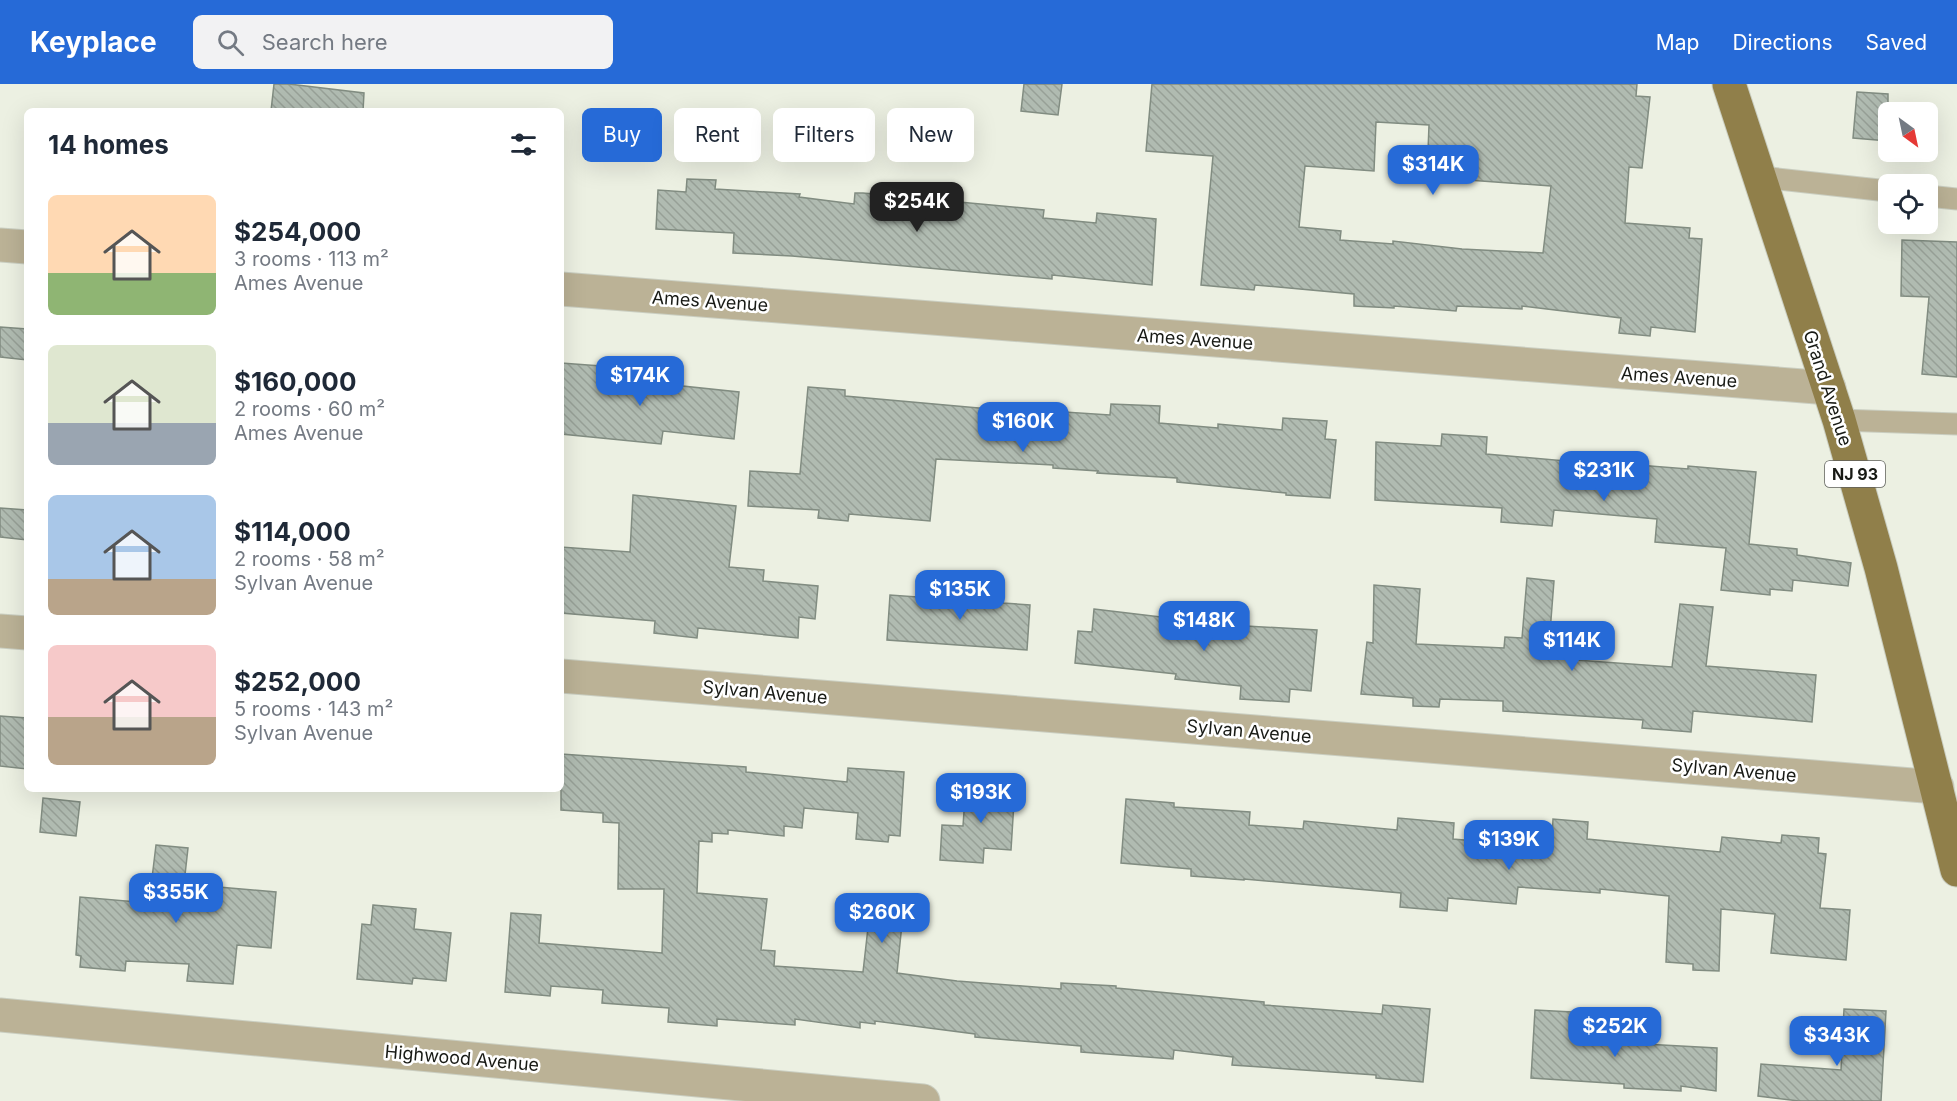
<!DOCTYPE html>
<html lang="en">
<head>
<meta charset="utf-8">
<style>
  body { margin:0; font-family:Inter,sans-serif; background:#f2f2f3; color:#1f2937; height:100vh; display:flex; flex-direction:column; font-size:22px; white-space:nowrap }
  * { box-sizing:border-box; margin:0 }
  p { font-size:20px; color:#747a83 }
  .icon { flex:none; width:33px; height:33px; fill:none; stroke:currentColor; stroke-width:2; stroke-linecap:round; stroke-linejoin:round }
  .map { position:relative; flex:1; overflow:hidden }
  .sheet { position:absolute; left:24px; top:24px; width:540px; height:684px; display:flex; flex-direction:column; background:#fff; border-radius:9px; box-shadow:0 6px 24px #0002 }
  .sheet>* { flex:none }
  .hud { position:absolute; left:582px; top:24px; width:570px; height:54px; display:flex; gap:12px }
  .needle { width:39px; rotate:147deg }
  .fabs { position:absolute; left:1878px; top:18px; display:grid; gap:12px }
  .fabs a { display:grid; place-items:center; width:60px; height:60px; border-radius:9px; background:#fff; box-shadow:0 6px 24px #0002; font-size:30px }
  .price { position:absolute; translate:-50% -51px; padding:0 14px; border-radius:12px; background:#266ad7; color:#fff; font-size:20px; line-height:39px; filter:drop-shadow(0 2px 3px #0008) }
  .price::after { content:''; position:absolute; left:50%; top:36px; width:18px; height:14px; margin-left:-9px; background:inherit; clip-path:polygon(0 0,100% 0,50% 100%) }
  .price.on { background:#222; color:#fff }
  ul { padding:0; list-style:none }
  li { display:flex; align-items:center; gap:18px; height:150px; padding:0 24px }
  li span { display:grid; place-items:center; flex:none; width:168px; height:120px; border-radius:9px; color:#555 }
  li>.icon { margin-inline-start:auto }
  span .icon { width:72px; height:72px; fill:#fffc; stroke-width:1 }
  li b { font-size:26px }
  h2 { display:flex; justify-content:space-between; align-items:center; height:72px; padding:0 24px; font-size:26px }
  .tag { padding:0 21px; border-radius:9px; background:#fff; box-shadow:0 6px 24px #0002; font-size:21px; line-height:54px }
  .tag.on { background:#266ad7; color:#fff }
  header { display:flex; align-items:center; gap:36px; box-sizing:border-box; height:84px; padding:0 30px; background:#266ad7; color:#fff }
  header strong { font-size:28px }
  nav { display:flex; gap:33px; margin-inline-start:auto; font-size:21px }
  .search { width:420px; height:54px; background:#f2f2f3; display:flex; align-items:center; gap:15px; box-sizing:border-box; padding:0 21px; border-radius:9px; color:#747a83; font-size:22px }
  .map>svg:first-child { display:block }
  .building { fill:url(#building-back-hatch); stroke:#818c81; stroke-width:1.5; fill-rule:evenodd }
  .lines { fill:none; stroke-linecap:round; stroke-linejoin:round }
  .lane-casing { stroke:#cacec1; stroke-width:23 }
  .street-casing { stroke:#cacec1; stroke-width:35 }
  .primary-casing { stroke:#cacec1; stroke-width:35 }
  .lane { stroke:#bbb296; stroke-width:21 }
  .street { stroke:#bbb296; stroke-width:33 }
  .primary { stroke:#907f4a; stroke-width:33 }
  .labels { text-anchor:middle; dominant-baseline:central; stroke-width:5; stroke-linejoin:round; paint-order:stroke }
  .shield { fill:#fff; stroke:#5d5f5b; stroke-width:1.5 }
  .shield-label { font-size:16px; font-weight:bold; fill:#181a15 }
  .street-label { font-size:18px; fill:#181a15; stroke:#fff }
</style>
</head>
<body>
<header>
<strong>Keyplace</strong>
<div class="search"><svg class="icon" aria-label="search" viewBox="0 0 24 24"><circle cx="10" cy="10" r="6"/><path d="M15 15l6 6"/></svg>Search here</div>
<nav><a>Map</a><a>Directions</a><a>Saved</a></nav>
</header>
<div class="map">
<svg width="1957" height="1017" viewBox="0 0 1957 1017">
  <defs>
    <pattern id="building-back-hatch" width="6" height="6" patternUnits="userSpaceOnUse" patternTransform="scale(1.5)"><rect width="6" height="6" fill="#b0bbb1"/><path d="M-1 5l2 2M0 0l6 6M5-1l2 2" fill="none" stroke="#97a097"/></pattern>
  </defs>
  <rect width="100%" height="100%" fill="#ecf0e2"/>
  <g class="building">
    <polygon points="274,0 289,0 364,9 363,27 271,27"/>
    <polygon points="1024,0 1062,0 1058,31 1021,27"/>
    <path d="M 1152,0 L 1637,0 L 1636,12 L 1650,13 L 1642,84 L 1629,83 L 1625,139 L 1690,144 L 1689,154 L 1702,155 L 1695,248 L 1651,243 L 1650,252 L 1619,249 L 1621,234 L 1522,222 L 1522,225 L 1457,222 L 1456,227 L 1394,222 L 1394,224 L 1354,222 L 1354,210 L 1255,201 L 1254,206 L 1201,201 L 1213,72 L 1146,67 ZM 1376,38 L 1429,41 L 1427,93 L 1551,102 L 1543,169 L 1462,165 L 1393,157 L 1393,160 L 1340,156 L 1341,147 L 1299,143 L 1305,82 L 1374,87 Z"/>
    <polygon points="1857,8 1888,10 1888,57 1853,54"/>
    <polygon points="687,95 716,96 715,105 800,110 799,113 854,120 855,109 863,109 1044,126 1043,134 1096,139 1097,129 1156,135 1152,201 1052,191 1052,195 792,172 733,169 734,149 656,145 658,106 686,108"/>
    <polygon points="1902,156 1957,158 1957,293 1922,290 1929,213 1901,212"/>
    <polygon points="0,243 27,245 27,276 0,273"/>
    <polygon points="561,279 628,284 626,296 739,308 734,355 663,347 661,360 561,350"/>
    <polygon points="808,303 845,306 845,312 1034,329 1034,326 1110,331 1111,320 1160,322 1159,339 1218,344 1218,340 1282,346 1283,334 1327,337 1325,355 1336,356 1330,414 1286,411 1286,409 1177,398 1177,394 1097,389 1098,387 1053,384 1053,381 936,375 930,437 849,430 848,437 818,434 819,426 748,422 750,387 800,390"/>
    <polygon points="1442,350 1487,353 1486,370 1588,379 1588,377 1688,385 1688,382 1756,388 1749,460 1797,465 1797,471 1851,479 1848,502 1793,496 1792,507 1770,505 1770,511 1721,506 1726,464 1655,458 1657,435 1554,426 1552,442 1501,438 1502,424 1375,416 1376,358 1441,362"/>
    <polygon points="633,411 736,422 729,483 764,486 763,497 818,502 815,535 799,533 798,554 698,544 697,554 654,549 655,537 561,529 561,463 630,468"/>
    <polygon points="0,424 27,426 27,456 0,453"/>
    <polygon points="1527,494 1554,497 1548,574 1672,583 1680,520 1713,523 1706,582 1816,591 1812,638 1693,627 1691,648 1642,644 1643,636 1503,627 1503,617 1440,615 1439,623 1413,622 1413,614 1361,610 1367,558 1373,559 1374,501 1420,505 1416,560 1504,564 1505,553 1522,554"/>
    <polygon points="975,506 1004,508 1003,519 1030,521 1027,566 887,556 890,511 974,517"/>
    <polygon points="1094,525 1228,541 1317,546 1311,607 1290,605 1289,618 1240,615 1241,602 1175,595 1176,590 1075,579 1078,547 1092,548"/>
    <polygon points="0,632 27,634 27,685 0,682"/>
    <polygon points="561,670 746,683 746,688 847,698 848,684 904,688 900,752 889,751 888,758 856,755 858,729 804,724 802,744 784,742 784,752 728,746 728,750 712,749 712,758 699,757 697,809 767,815 761,866 775,867 774,882 863,888 871,817 904,820 897,889 957,897 1061,905 1061,899 1116,902 1116,904 1264,918 1264,921 1382,930 1383,921 1430,925 1423,998 1376,994 1376,991 1232,981 1233,973 1174,966 1173,975 1081,968 1081,962 975,953 975,950 875,937 875,940 860,938 860,944 795,935 795,941 717,935 717,942 668,938 669,924 602,919 603,906 551,902 550,912 505,908 511,829 541,831 539,859 662,869 664,805 618,805 619,739 603,738 603,729 561,726"/>
    <polygon points="966,699 1015,702 1011,766 984,764 983,779 940,776 942,741 963,742"/>
    <polygon points="43,714 80,718 76,752 40,748"/>
    <polygon points="1126,715 1174,719 1174,723 1250,728 1249,741 1303,745 1304,737 1397,746 1398,734 1454,739 1453,755 1543,763 1543,753 1552,754 1553,735 1588,738 1587,755 1720,768 1722,753 1781,759 1782,751 1819,754 1818,769 1826,770 1820,824 1850,826 1846,876 1771,869 1775,830 1721,825 1719,887 1693,886 1693,880 1666,878 1669,812 1600,805 1600,809 1518,803 1516,820 1448,814 1447,827 1400,823 1401,809 1244,795 1244,796 1191,792 1191,785 1121,779"/>
    <polygon points="156,761 188,764 184,800 276,808 271,864 237,861 233,900 187,897 189,880 126,877 125,887 80,883 81,872 76,871 80,813 149,819"/>
    <polygon points="373,821 416,825 414,845 451,849 446,897 413,894 412,900 357,895 362,840 371,841"/>
    <polygon points="1844,925 1886,927 1881,1017 1799,1017 1758,1012 1761,980 1841,986"/>
    <polygon points="1535,926 1591,929 1589,957 1717,964 1716,1007 1681,1002 1681,1007 1624,1004 1624,1000 1531,994"/>
  </g>
  <g class="lines">
    <defs>
      <g id="lane">
        <polyline points="1760,93 1888,107"/>
        <polyline points="1928,112 1957,115"/>
        <polyline points="1839,336 1957,340"/>
      </g>
      <g id="street">
        <polyline points="0,161 27,163"/>
        <polyline points="561,205 1829,304"/>
        <polyline points="0,547 27,549"/>
        <polyline points="561,592 1937,703"/>
        <polyline points="0,931 923,1017"/>
      </g>
      <polyline id="primary" points="1729,0 1839,336 1881,484 1957,786"/>
    </defs>
    <use href="#lane" class="lane-casing"/>
    <use href="#street" class="street-casing"/>
    <use href="#primary" class="primary-casing"/>
    <use href="#lane" class="lane"/>
    <use href="#street" class="street"/>
    <use href="#primary" class="primary"/>
  </g>
  <g class="labels">
    <rect class="shield" x="1825" y="377" width="60" height="26" rx="4.5"/>
    <g class="shield-label">
      <text x="1855" y="390">NJ 93</text>
    </g>
    <g class="street-label">
      <text transform="translate(710 217) rotate(4)">Ames Avenue</text>
      <text transform="translate(1195 255) rotate(4)">Ames Avenue</text>
      <text transform="translate(1679 293) rotate(4)">Ames Avenue</text>
      <text transform="translate(1828 304) rotate(72)">Grand Avenue</text>
      <text transform="translate(765 608) rotate(5)">Sylvan Avenue</text>
      <text transform="translate(1249 647) rotate(5)">Sylvan Avenue</text>
      <text transform="translate(1734 686) rotate(5)">Sylvan Avenue</text>
      <text transform="translate(462 974) rotate(5)">Highwood Avenue</text>
    </g>
  </g>
</svg>
<div class="fabs">
<a><svg class="needle" viewBox="-14 -14 28 28"><path d="M0-13l5 13h-10z" fill="#e53935"/><path d="M0 13l5-13h-10z" fill="#747a83"/></svg></a>
<a><svg class="icon" aria-label="locate" viewBox="0 0 24 24"><circle cx="12" cy="12" r="6"/><path d="M12 2v4M12 18v4M2 12h4M18 12h4"/></svg></a>
</div>
<b class="price" style="left:1433px;top:112px">$314K</b>
<b class="price on" style="left:917px;top:149px">$254K</b>
<b class="price" style="left:640px;top:323px">$174K</b>
<b class="price" style="left:1023px;top:369px">$160K</b>
<b class="price" style="left:1604px;top:418px">$231K</b>
<b class="price" style="left:960px;top:537px">$135K</b>
<b class="price" style="left:1204px;top:568px">$148K</b>
<b class="price" style="left:1572px;top:588px">$114K</b>
<b class="price" style="left:981px;top:740px">$193K</b>
<b class="price" style="left:1509px;top:787px">$139K</b>
<b class="price" style="left:176px;top:840px">$355K</b>
<b class="price" style="left:882px;top:860px">$260K</b>
<b class="price" style="left:1615px;top:974px">$252K</b>
<b class="price" style="left:1837px;top:983px">$343K</b>
<div class="hud">
<a class="tag on">Buy</a>
<a class="tag">Rent</a>
<a class="tag">Filters</a>
<a class="tag">New</a>
</div>
<section class="sheet">
<h2>14 homes<svg class="icon" aria-label="filters" viewBox="0 0 24 24"><path d="M4 7h16M4 17h16"/><circle cx="9" cy="7" r="2"/><circle cx="15" cy="17" r="2"/></svg></h2>
<ul>
<li><span style="background:linear-gradient(#ffd9b3 65%,#8fb573 0)"><svg class="icon" aria-label="home" viewBox="0 0 24 24"><path d="M3 11l9-7 9 7M6 9v11h12V9"/></svg></span><div><b>$254,000</b><p>3 rooms · 113 m²</p><p>Ames Avenue</p></div></li>
<li><span style="background:linear-gradient(#dfe7d0 65%,#9aa5b1 0)"><svg class="icon" aria-label="home" viewBox="0 0 24 24"><path d="M3 11l9-7 9 7M6 9v11h12V9"/></svg></span><div><b>$160,000</b><p>2 rooms · 60 m²</p><p>Ames Avenue</p></div></li>
<li><span style="background:linear-gradient(#a9c7e8 70%,#b9a48a 0)"><svg class="icon" aria-label="home" viewBox="0 0 24 24"><path d="M3 11l9-7 9 7M6 9v11h12V9"/></svg></span><div><b>$114,000</b><p>2 rooms · 58 m²</p><p>Sylvan Avenue</p></div></li>
<li><span style="background:linear-gradient(#f6c9c9 60%,#b9a48a 0)"><svg class="icon" aria-label="home" viewBox="0 0 24 24"><path d="M3 11l9-7 9 7M6 9v11h12V9"/></svg></span><div><b>$252,000</b><p>5 rooms · 143 m²</p><p>Sylvan Avenue</p></div></li>
</ul>
</section>
</div>
</body>
</html>
